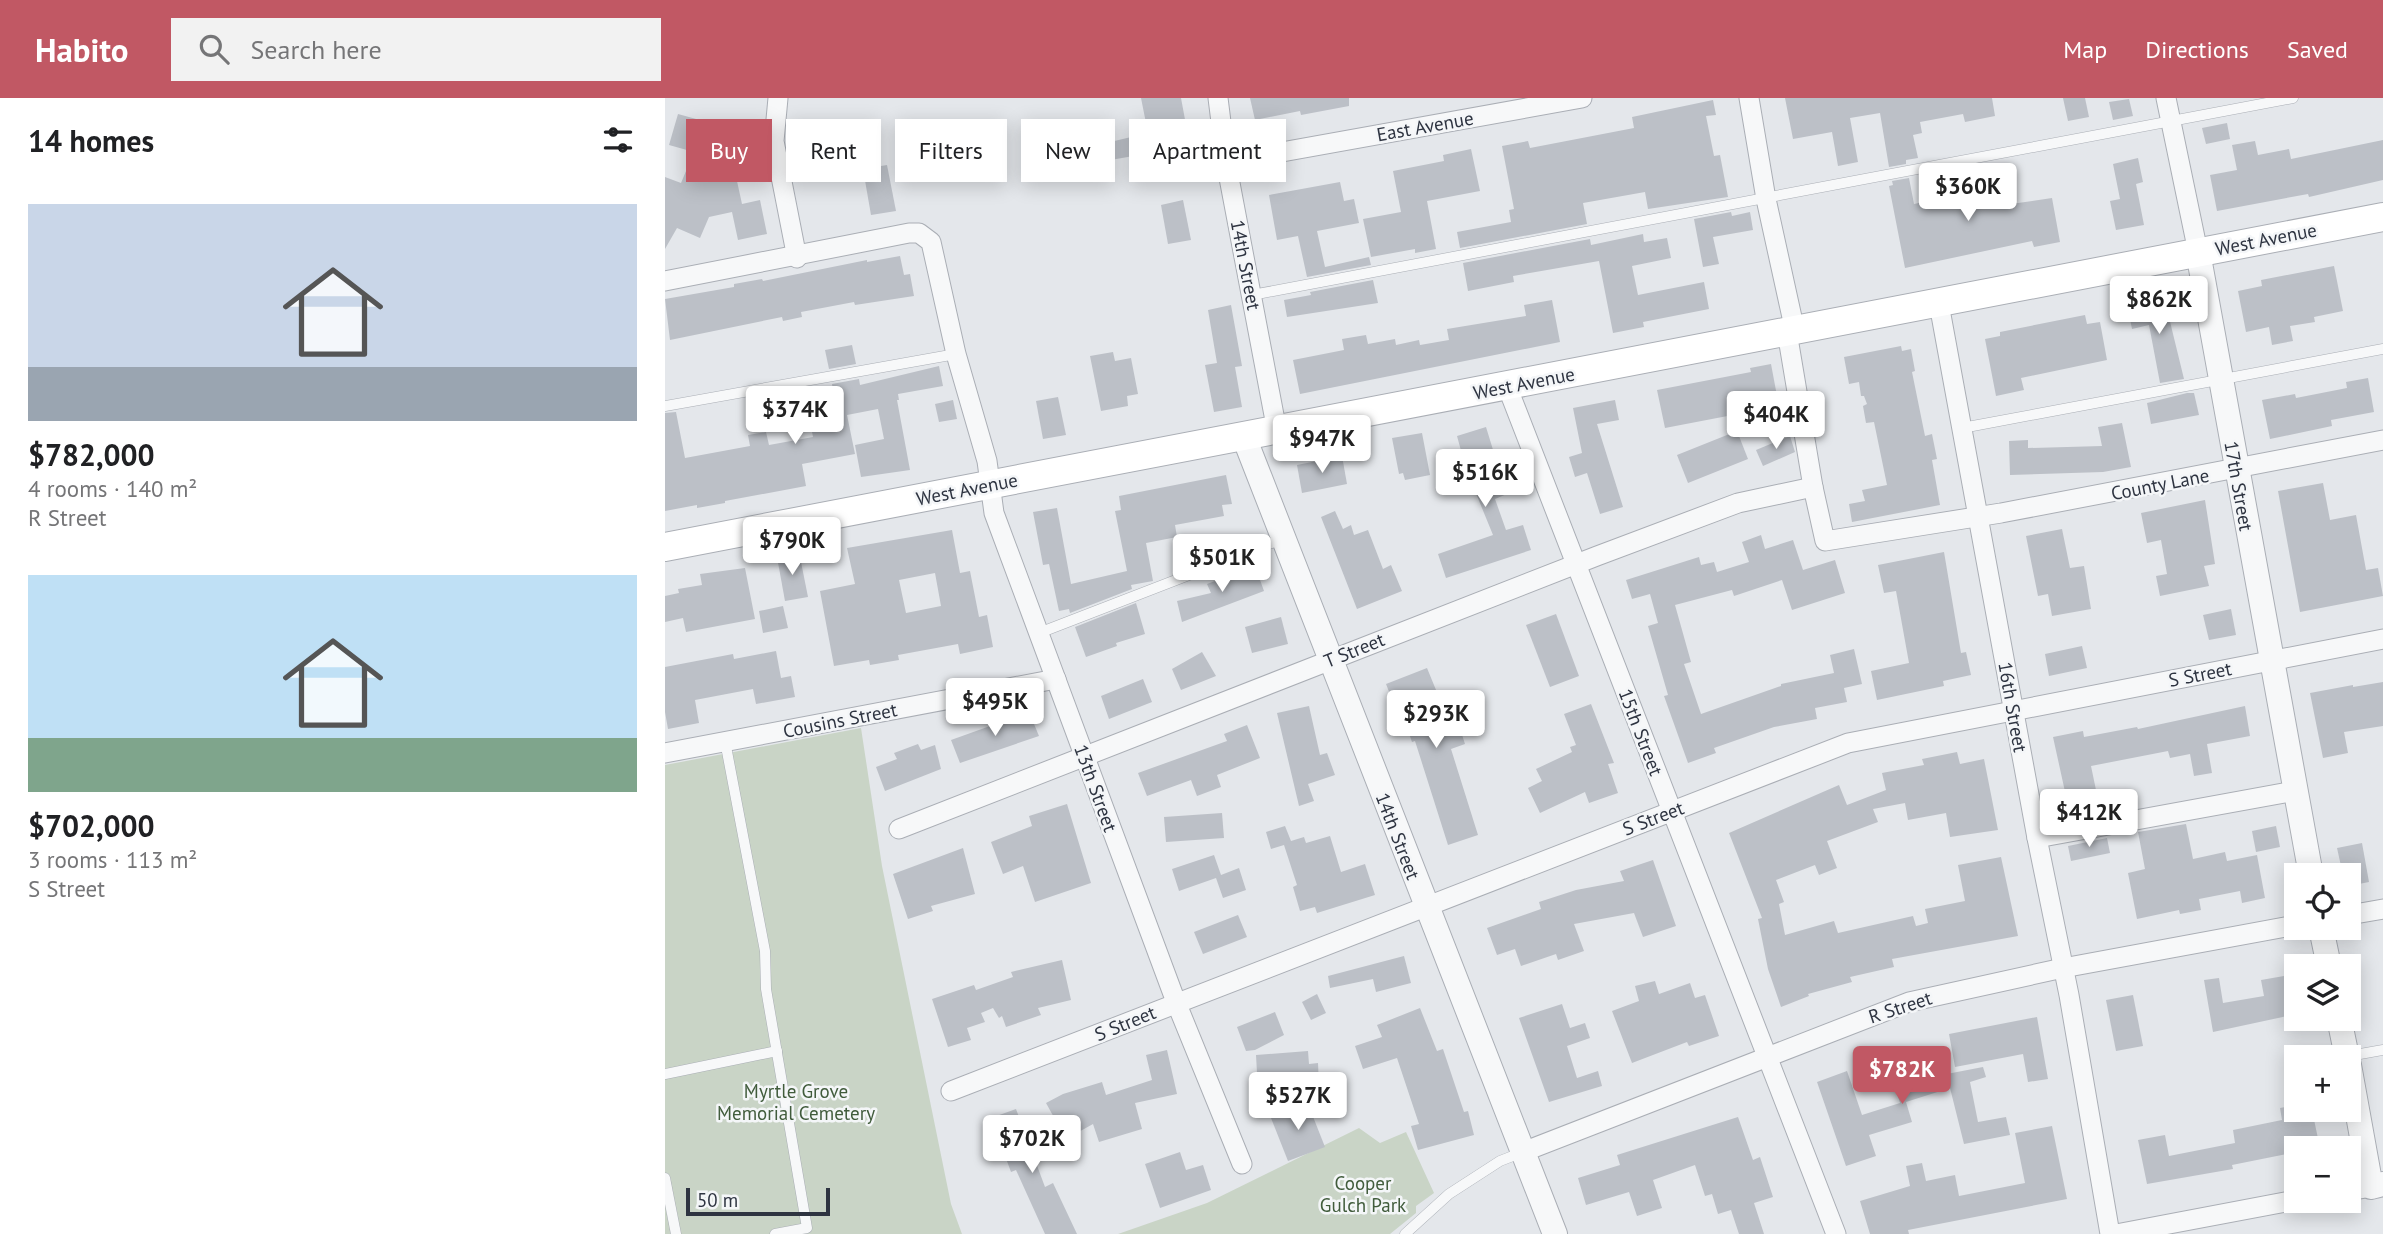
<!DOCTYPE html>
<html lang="en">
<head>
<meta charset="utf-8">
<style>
  body { margin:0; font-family:"PT Sans",sans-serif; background:#f2f2f2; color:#202124; height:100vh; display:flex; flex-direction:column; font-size:26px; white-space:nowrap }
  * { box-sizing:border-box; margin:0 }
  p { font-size:23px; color:#757577 }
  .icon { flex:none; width:38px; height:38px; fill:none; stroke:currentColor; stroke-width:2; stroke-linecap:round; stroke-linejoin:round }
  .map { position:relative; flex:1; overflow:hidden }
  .details { display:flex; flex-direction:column; background:#fff; width:665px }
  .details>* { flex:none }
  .hud { position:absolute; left:21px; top:21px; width:665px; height:63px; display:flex; gap:14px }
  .buttons { position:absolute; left:1619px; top:765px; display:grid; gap:14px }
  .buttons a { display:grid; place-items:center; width:77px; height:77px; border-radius:0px; background:#fff; box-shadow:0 4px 18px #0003; font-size:35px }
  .scale { position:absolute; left:21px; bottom:18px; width:144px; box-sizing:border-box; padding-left:7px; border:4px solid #2e3441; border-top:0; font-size:19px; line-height:24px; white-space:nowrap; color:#2e3441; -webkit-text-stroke:5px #f4f6f8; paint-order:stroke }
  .price { position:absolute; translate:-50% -60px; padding:0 16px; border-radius:7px; background:#fff; color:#222; font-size:23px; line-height:46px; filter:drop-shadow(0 2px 4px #0008) }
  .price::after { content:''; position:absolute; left:50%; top:42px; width:21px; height:16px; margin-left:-10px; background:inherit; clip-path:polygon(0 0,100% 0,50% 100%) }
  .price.on { background:#c15864; color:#fff }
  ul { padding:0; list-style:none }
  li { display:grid; align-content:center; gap:14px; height:371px; padding:0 28px }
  li span { display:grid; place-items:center; height:217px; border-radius:0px; color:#555 }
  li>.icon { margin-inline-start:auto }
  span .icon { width:126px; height:126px; fill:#fffc; stroke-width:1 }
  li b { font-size:30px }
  h2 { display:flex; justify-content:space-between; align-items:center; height:84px; padding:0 28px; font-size:30px }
  .pill { padding:0 24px; border-radius:0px; background:#fff; box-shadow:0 4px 18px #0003; font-size:24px; line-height:63px }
  .pill.on { background:#c15864; color:#fff }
  header { display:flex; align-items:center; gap:42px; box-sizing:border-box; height:98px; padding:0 35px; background:#c15864; color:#fff }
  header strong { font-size:33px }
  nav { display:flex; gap:38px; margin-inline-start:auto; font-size:24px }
  .search { width:490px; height:63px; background:#f2f2f2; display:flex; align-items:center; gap:18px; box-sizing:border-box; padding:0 24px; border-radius:0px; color:#757577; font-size:26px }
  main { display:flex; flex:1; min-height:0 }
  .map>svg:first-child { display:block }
  .green { fill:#c9d4c6 }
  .building { fill:#bcc0c7; fill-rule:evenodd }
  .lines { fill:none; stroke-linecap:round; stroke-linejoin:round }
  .service-casing { stroke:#aaaeb5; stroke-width:11 }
  .minor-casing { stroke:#aaaeb5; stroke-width:21 }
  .tertiary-casing { stroke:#aaaeb5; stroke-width:26 }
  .secondary-casing { stroke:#aaaeb5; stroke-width:30 }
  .service { stroke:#f7f8f9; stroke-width:10 }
  .minor { stroke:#f7f8f9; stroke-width:19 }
  .tertiary { stroke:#f7f8f9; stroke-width:24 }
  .secondary { stroke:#fff; stroke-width:28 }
  .labels { text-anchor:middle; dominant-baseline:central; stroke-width:5; stroke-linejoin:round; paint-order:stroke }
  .street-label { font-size:19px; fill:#2e3441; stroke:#f4f6f8 }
  .park-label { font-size:19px; fill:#415c3c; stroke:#f4f6f8 }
</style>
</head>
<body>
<header>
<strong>Habito</strong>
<div class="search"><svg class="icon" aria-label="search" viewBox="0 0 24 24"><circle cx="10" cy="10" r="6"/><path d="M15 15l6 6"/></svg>Search here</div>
<nav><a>Map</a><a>Directions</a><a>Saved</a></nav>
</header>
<main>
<section class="details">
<h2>14 homes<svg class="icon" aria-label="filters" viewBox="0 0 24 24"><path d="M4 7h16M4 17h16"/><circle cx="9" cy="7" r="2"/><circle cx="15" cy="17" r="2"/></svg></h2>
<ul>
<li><span style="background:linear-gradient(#c9d6e8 75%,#9aa5b1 0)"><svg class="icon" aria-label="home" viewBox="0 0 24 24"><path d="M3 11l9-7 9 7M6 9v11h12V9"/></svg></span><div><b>$782,000</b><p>4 rooms · 140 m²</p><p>R Street</p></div></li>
<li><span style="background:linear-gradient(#bfe0f5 75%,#7fa58c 0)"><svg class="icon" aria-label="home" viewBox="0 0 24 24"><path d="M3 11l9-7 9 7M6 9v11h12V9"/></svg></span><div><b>$702,000</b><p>3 rooms · 113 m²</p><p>S Street</p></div></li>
</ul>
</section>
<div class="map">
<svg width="1718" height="1136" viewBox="0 0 1718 1136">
  <rect width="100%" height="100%" fill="#e4e7eb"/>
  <g class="green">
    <polygon points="196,630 217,768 286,1106 297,1136 0,1136 0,667"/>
    <polygon points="694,1030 715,1045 741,1034 769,1095 751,1108 751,1115 725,1136 453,1136 542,1105"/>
  </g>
  <g class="building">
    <polygon points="476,0 516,0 524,43 473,53 474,57 423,66 420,50 483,35"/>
    <polygon points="585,0 684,0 684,8 636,17 635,13 590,22"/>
    <polygon points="1120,0 1327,0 1330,18 1300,24 1298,16 1255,24 1257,35 1248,37 1253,60 1241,62 1241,66 1224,69 1215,15 1185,20 1193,64 1173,68 1167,34 1128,41"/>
    <polygon points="1398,0 1420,0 1424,19 1403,23"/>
    <polygon points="1464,1 1468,18 1448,22 1444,4"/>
    <polygon points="1048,2 1051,17 1041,18 1049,58 1055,57 1063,99 983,111 980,94 918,105 922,126 795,150 792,134 846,124 844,112 849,111 837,48 863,43 865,50 969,30 967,19"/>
    <polygon points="13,16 53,27 43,62 91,53 94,70 70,74 77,106 95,102 102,136 73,142 67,114 44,119 35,140 12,130 0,151 0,79 16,85 29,54 4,47"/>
    <polygon points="1562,25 1565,41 1541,46 1537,30"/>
    <polygon points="157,39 162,67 134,73 128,45"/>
    <polygon points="1718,42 1718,82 1644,99 1643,96 1552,113 1545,77 1572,72 1567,47 1590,43 1593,57 1624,51 1626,61"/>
    <polygon points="806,51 815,93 762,103 771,151 750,155 750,151 706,159 698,121 736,114 728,73 779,63 778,57"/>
    <polygon points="1473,60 1478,84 1471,86 1479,127 1451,132 1445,103 1455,101 1448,66"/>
    <polygon points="222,67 231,113 206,117 198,71"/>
    <polygon points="1330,73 1339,107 1387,100 1395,144 1369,149 1367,143 1240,170 1224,88 1228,87 1227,83 1244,80 1249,106 1313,93 1310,78"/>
    <polygon points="675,84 679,103 689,101 694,125 652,133 660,169 704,159 706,167 642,179 633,138 612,142 604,97"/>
    <polygon points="518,102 526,142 503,146 496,107"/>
    <polygon points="1066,114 1067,118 1085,114 1088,132 1048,139 1054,166 1038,169 1029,121"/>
    <polygon points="978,136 979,144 1002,140 1006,160 967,168 973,197 1039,184 1044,211 978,224 979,229 948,235 934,163 848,178 849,184 803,193 798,165 925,141 926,147"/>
    <polygon points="235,158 239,177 245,176 249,198 190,207 189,204 136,214 137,219 118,223 117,219 5,242 0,201 69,189 69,186 97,181 98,183 202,162 202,164"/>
    <polygon points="1669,168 1678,213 1649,219 1650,224 1625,228 1628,243 1607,247 1604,229 1581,234 1573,193 1597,188 1596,182"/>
    <polygon points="708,182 713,205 622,219 619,202 646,197 645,194"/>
    <polygon points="1499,199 1519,281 1495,285 1484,227 1467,231 1462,206"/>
    <polygon points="887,202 895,244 635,296 628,262 679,252 677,241 701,237 703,246 730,241 731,247 754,242 755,247 784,242 782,231 861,218 859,207"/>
    <polygon points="566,207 577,268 570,269 577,309 549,314 540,267 552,265 543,212"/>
    <polygon points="1420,217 1422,226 1435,224 1442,262 1356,280 1359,292 1331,298 1320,241 1335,238 1335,234"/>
    <polygon points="187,247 191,266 164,271 160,252"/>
    <polygon points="1236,248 1237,253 1246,251 1250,273 1247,274 1260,338 1267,336 1272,361 1267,362 1275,407 1187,424 1184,406 1200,403 1197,392 1222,387 1209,324 1201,325 1198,308 1202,306 1199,298 1196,298 1194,284 1184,286 1179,259"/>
    <polygon points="448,254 450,263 466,260 473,296 462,298 463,308 436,313 425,258"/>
    <polygon points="1106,266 1115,314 1101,317 1099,311 1000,330 992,292 1086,274 1085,270"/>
    <polygon points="274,268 278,288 233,296 234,302 232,302 245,372 196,379 190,347 219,341 213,311 182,317 190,356 137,366 141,388 60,403 60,405 32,410 32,407 0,413 0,315 11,314 20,360 85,348 83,337 101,334 104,347 148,339 140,298 168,292 167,286 194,281 195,287"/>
    <polygon points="1703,280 1709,314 1666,322 1667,328 1605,341 1597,302 1630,296 1631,300 1682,290 1681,284"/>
    <polygon points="1522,295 1529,295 1534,317 1486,326 1482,305"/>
    <polygon points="393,299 401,337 378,341 371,303"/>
    <polygon points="288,302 292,321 274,324 270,306"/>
    <polygon points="950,302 954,322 932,326 958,409 935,416 922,375 910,379 904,359 917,355 908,310"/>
    <polygon points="1457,325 1466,369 1438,374 1345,377 1344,343 1363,342 1363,350 1437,348 1433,329"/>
    <polygon points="821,329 833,368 839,366 849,393 830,401 841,432 858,427 866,452 781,480 773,456 828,437 801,371 792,338"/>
    <polygon points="1072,333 1083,361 1023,385 1012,357"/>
    <polygon points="757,335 765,377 740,382 738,375 734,376 727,340"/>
    <polygon points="1125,338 1130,354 1098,368 1091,352"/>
    <polygon points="677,358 682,386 637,395 632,367"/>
    <polygon points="561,377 567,406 557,407 559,418 510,427 512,439 481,445 488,483 466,487 467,491 405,515 404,511 394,513 384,466 378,467 368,414 392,410 406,486 462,473 450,413 456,412 454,398"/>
    <polygon points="1658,385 1665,422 1691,417 1701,472 1713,470 1718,498 1635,514 1613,393"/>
    <polygon points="1540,402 1550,466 1539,468 1544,488 1495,498 1491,478 1502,476 1496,442 1482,445 1476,415"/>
    <polygon points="670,413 678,431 686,427 689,437 703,432 718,471 726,467 737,493 692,511 656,419"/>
    <polygon points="1397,431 1405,470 1419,468 1426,511 1387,518 1383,496 1373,498 1361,438"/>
    <path d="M 287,432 L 295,475 L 305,473 L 314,519 L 322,517 L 328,549 L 295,556 L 293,546 L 233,557 L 234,562 L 205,567 L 204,562 L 169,568 L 155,493 L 190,486 L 182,450 ZM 270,475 L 276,508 L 241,515 L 234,482 Z"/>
    <polygon points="1096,437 1100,451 1128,442 1138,472 1170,462 1180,495 1127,512 1117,482 1069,498 1067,492 1010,507 1026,564 1019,566 1036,616 1116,588 1116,586 1169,575 1165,557 1189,551 1197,586 1179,590 1182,604 1150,610 1152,621 1109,629 1049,650 1051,655 1023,665 999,598 1003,597 983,528 993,525 985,496 967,501 961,482 1034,459 1036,467 1049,464 1052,474 1084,464 1077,444"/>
    <polygon points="134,454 143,499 120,503 112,459"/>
    <polygon points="1279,454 1296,555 1301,554 1306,577 1278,583 1279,588 1212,602 1206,573 1244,565 1231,493 1219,495 1213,467"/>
    <polygon points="590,468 599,493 517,524 512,503 546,495 542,486"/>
    <polygon points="80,470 90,521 21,534 18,520 0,524 0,498 14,495 13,491 37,487 35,476"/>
    <polygon points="471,505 480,536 451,545 452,548 421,559 410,529"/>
    <polygon points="118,508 123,530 98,535 94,513"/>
    <polygon points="1566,511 1571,537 1544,542 1538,517"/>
    <polygon points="891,516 914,578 885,589 861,527"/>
    <polygon points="616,519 623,546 587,555 580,529"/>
    <polygon points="1417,548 1422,570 1384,578 1380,556"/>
    <polygon points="111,553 116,580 126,578 130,599 91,606 88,591 30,602 34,625 3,631 0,614 0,569 68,556 69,561"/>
    <polygon points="537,554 551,578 516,592 507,571"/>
    <polygon points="762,570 778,609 787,606 800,646 786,651 813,737 783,747 750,643 747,644 736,612 732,614 721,586"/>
    <polygon points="478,581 487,604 444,621 436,598"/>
    <polygon points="1718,584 1718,628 1679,634 1683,655 1658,660 1645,595 1688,587 1688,589"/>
    <polygon points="926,606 949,665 943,666 953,695 924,705 920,694 875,715 863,690 877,683 871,671 907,654 905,649 911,647 899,616"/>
    <polygon points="644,608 655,657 662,655 670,677 643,686 649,703 634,708 612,615"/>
    <polygon points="1580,608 1585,638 1542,646 1547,675 1529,678 1525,656 1505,660 1503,653 1426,668 1436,716 1406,721 1388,639 1418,633 1419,639 1472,629 1473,631"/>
    <polygon points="364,614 374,638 295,665 286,642"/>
    <polygon points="582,627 595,660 552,677 556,689 532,698 526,682 482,698 473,675 562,643 559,636"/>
    <polygon points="253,646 256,652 270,647 276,671 220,693 211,669 232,661 229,655"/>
    <polygon points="1292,654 1295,666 1319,661 1333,732 1285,739 1281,715 1243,722 1240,705 1208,711 1213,724 1162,743 1172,770 1154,777 1150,767 1111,782 1119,804 1114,806 1120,837 1169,823 1173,835 1248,818 1251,828 1263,825 1260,811 1300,803 1293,767 1336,759 1353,838 1227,861 1229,869 1185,879 1187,884 1143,896 1144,898 1116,909 1103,871 1093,821 1097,820 1064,735 1174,687 1182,707 1221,692 1217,675 1259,667 1257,661"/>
    <polygon points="402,706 426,785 370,804 358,768 338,776 326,744 367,728 364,718"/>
    <polygon points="557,715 559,740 501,744 499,719"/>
    <polygon points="1521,726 1528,761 1560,754 1562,763 1592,757 1600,800 1577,805 1575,793 1534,801 1536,812 1515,816 1514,812 1472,821 1463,775 1480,771 1473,734"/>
    <polygon points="620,728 626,743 639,739 641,745 665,738 676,774 700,766 710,797 652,815 650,809 635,813 628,789 632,787 619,747 606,751 601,734"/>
    <polygon points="1611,728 1615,749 1591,754 1587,733"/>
    <polygon points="1442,740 1445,755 1406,763 1403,748"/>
    <polygon points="1697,745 1704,784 1684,788 1684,777 1678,777 1672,750"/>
    <polygon points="298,750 310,796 266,808 268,813 243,821 228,776"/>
    <polygon points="549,757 556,777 574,770 581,792 558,800 551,780 514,793 507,771"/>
    <polygon points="988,762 1011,828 978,839 969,815 909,826 919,853 893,862 891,856 856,868 850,851 832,857 822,830 876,811 874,804 911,792 959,783 955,773"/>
    <polygon points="573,817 582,839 538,856 529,834"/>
    <polygon points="739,858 746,885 711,894 708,881 665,890 663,878"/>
    <polygon points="397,862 406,902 373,910 376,917 341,929 337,918 334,920 328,910 316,915 320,924 302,930 306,942 283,949 267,901 309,887 311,892 348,879 346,874"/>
    <polygon points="1619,878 1627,917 1548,934 1539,882 1554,880 1558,905 1599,898 1596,882"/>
    <polygon points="990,883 994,896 1025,885 1030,900 1040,897 1054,938 1024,948 1022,944 967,965 947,913 974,903 970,888"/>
    <polygon points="652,896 661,915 646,922 637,904"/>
    <polygon points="1468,897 1478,948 1451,953 1441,902"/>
    <polygon points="897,906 905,930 920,925 925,940 902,948 912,980 933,973 937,988 884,1004 854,920"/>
    <polygon points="755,910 772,953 778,951 799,1014 803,1013 809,1037 753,1052 746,1028 754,1026 732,960 698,971 690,948 717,939 712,927"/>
    <polygon points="610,914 619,937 590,952 581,953 572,929"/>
    <polygon points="1372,919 1383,981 1363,984 1358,956 1290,969 1284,936"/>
    <polygon points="1251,949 1261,980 1318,969 1321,979 1305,984 1313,1024 1341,1019 1345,1037 1299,1046 1285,990 1241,1004 1247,1024 1204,1037 1211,1058 1181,1068 1152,984 1182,973 1197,1017 1235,1005 1221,958"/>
    <polygon points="502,952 512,996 470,1005 477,1031 434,1044 428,1026 401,1041 381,1005 398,996 437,984 441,997 487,982 481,957"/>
    <polygon points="643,953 644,966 653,965 654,988 593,993 591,957"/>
    <polygon points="643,1006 660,1049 623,1063 606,1020"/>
    <polygon points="1631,1007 1631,1012 1647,1012 1655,1050 1631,1050 1631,1054 1567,1067 1568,1071 1482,1086 1473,1042 1500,1037 1504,1058 1570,1045 1568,1032 1617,1022 1615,1010"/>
    <polygon points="351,1011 380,1089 388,1085 412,1136 380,1136 351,1072 346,1074 326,1020"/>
    <polygon points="1073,1019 1088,1062 1095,1059 1108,1099 1089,1105 1099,1136 1074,1136 1066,1112 1053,1116 1047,1096 1040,1098 1030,1067 988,1082 997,1110 972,1118 964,1094 921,1107 913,1080 955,1067 952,1057"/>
    <polygon points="1387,1028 1402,1101 1243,1132 1244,1136 1205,1136 1195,1103 1245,1088 1241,1068 1257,1065 1261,1083 1290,1077 1294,1098 1360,1085 1350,1035"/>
    <polygon points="515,1054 521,1072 538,1067 546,1092 495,1110 480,1066"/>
  </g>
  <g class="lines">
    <defs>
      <g id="service">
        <polyline points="587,197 1628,0"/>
        <polyline points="0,308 291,256"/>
        <polyline points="1297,330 1718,251"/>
        <polyline points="374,535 617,441"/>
        <polyline points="60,643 100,853 101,891 142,1130 110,1136"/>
        <polyline points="1684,958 1718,952"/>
        <polyline points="0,976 112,953"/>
        <polyline points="0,1080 11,1136"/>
        <polyline points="740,1136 784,1096 835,1063 858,1054"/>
      </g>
      <g id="minor">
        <polyline points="113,0 109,43 132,160"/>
        <polyline points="553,0 561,64 612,333"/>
        <polyline points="1084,0 1101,101 1130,233"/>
        <polyline points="1501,0 1533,154"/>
        <polyline points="561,64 917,0"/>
        <polyline points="0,183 244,135 254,135 266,144 291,256 322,363 329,415 511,904 577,1066"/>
        <polyline points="1274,206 1372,740 1404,897 1445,1136"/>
        <polyline points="1122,234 1148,389"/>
        <polyline points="842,288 1171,1136"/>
        <polyline points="0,655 391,581"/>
        <polyline points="234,731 932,458 1073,405 1148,389 1160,443 1336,415 1718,342"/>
        <polyline points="1372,740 1630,693"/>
        <polyline points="1684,817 1718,811"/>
        <polyline points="286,993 1183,645 1718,541"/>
        <polyline points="858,1054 1244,904 1398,870 1631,827"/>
        <polyline points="1684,1093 1706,1089"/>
        <polyline points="1451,1136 1631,1102"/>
      </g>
      <g id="tertiary">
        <polyline points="1533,154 1646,777"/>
        <polyline points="579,339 890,1136"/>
        <polyline points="1656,830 1664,868"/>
        <polyline points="1674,920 1682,959"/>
        <polyline points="1684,967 1706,1089 1718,1086"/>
      </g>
      <polyline id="secondary" points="0,449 1718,119"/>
    </defs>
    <use href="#service" class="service-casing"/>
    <use href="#minor" class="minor-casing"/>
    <use href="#tertiary" class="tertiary-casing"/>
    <use href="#secondary" class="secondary-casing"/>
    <use href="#service" class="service"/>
    <use href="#minor" class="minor"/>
    <use href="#tertiary" class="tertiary"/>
    <use href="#secondary" class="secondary"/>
  </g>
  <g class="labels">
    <g class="street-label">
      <text transform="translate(760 28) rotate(-10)">East Avenue</text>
      <text transform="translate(1601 141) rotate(-11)">West Avenue</text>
      <text transform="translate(581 167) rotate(79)">14th Street</text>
      <text transform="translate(859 285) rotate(-11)">West Avenue</text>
      <text transform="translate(1495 386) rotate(-11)">County Lane</text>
      <text transform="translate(1574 388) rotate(80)">17th Street</text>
      <text transform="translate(302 391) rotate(-11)">West Avenue</text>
      <text transform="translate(689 552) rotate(-22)">T Street</text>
      <text transform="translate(1535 576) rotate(-11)">S Street</text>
      <text transform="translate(1348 609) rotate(80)">16th Street</text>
      <text transform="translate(175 622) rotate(-11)">Cousins Street</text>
      <text transform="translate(976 634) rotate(69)">15th Street</text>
      <text transform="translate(431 690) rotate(70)">13th Street</text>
      <text transform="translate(988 720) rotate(-21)">S Street</text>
      <text transform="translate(733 738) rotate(69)">14th Street</text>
      <text transform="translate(1235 909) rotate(-18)">R Street</text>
      <text transform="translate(460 925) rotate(-22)">S Street</text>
    </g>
    <g class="park-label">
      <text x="131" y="993">Myrtle Grove<tspan x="131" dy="22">Memorial Cemetery</tspan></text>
      <text x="698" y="1085">Cooper<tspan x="698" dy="22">Gulch Park</tspan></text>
    </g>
  </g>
</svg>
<div class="buttons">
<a><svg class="icon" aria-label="locate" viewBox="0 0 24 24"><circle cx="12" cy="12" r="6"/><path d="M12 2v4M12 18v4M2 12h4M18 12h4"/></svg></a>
<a><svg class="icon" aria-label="layers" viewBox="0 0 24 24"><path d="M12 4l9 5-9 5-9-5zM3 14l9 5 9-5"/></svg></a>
<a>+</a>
<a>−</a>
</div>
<div class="scale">50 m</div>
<b class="price" style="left:1303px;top:125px">$360K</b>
<b class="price" style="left:1494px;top:238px">$862K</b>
<b class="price" style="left:130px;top:348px">$374K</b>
<b class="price" style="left:1111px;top:353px">$404K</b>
<b class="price" style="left:657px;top:377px">$947K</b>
<b class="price" style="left:820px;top:411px">$516K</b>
<b class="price" style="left:127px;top:479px">$790K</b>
<b class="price" style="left:557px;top:496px">$501K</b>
<b class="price" style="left:330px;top:640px">$495K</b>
<b class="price" style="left:771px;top:652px">$293K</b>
<b class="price" style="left:1424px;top:751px">$412K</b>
<b class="price on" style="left:1237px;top:1008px">$782K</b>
<b class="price" style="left:633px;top:1034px">$527K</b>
<b class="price" style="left:367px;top:1077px">$702K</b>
<div class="hud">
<a class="pill on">Buy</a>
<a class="pill">Rent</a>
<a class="pill">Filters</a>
<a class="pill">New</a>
<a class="pill">Apartment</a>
</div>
</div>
</main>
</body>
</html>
